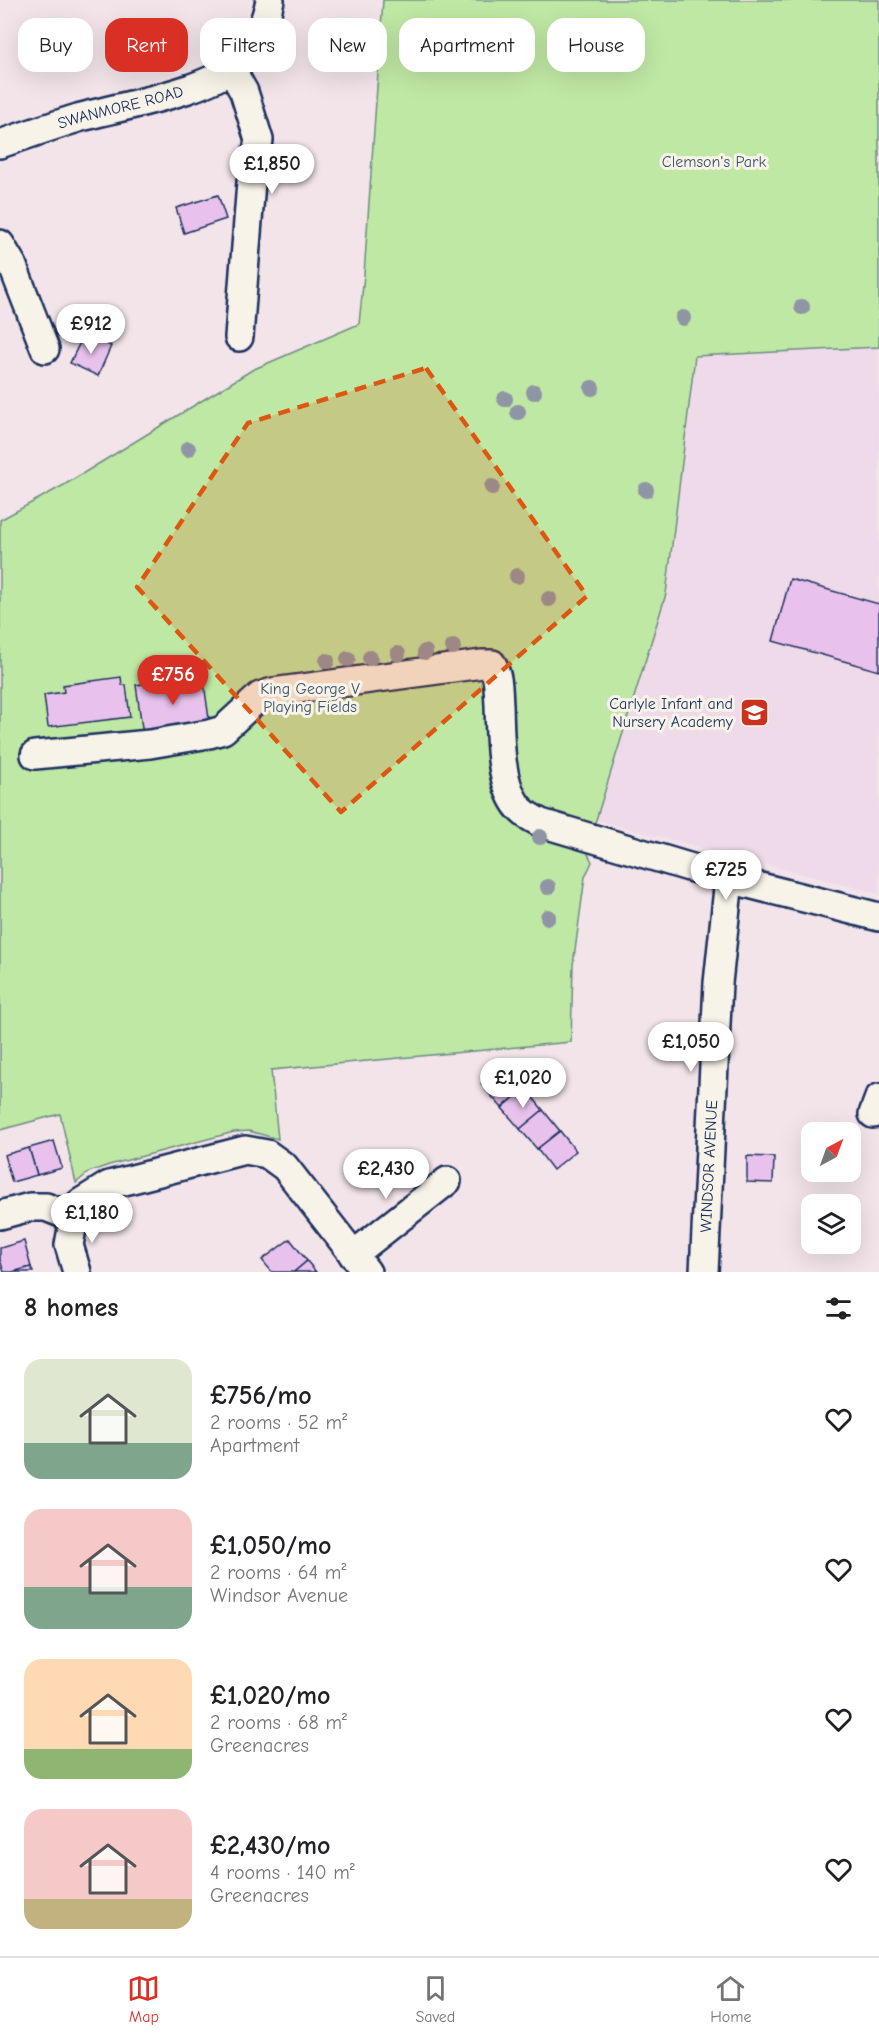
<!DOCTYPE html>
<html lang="en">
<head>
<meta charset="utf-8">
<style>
  body { margin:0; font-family:"Comic Neue",sans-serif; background:#f2f2f2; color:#202124; height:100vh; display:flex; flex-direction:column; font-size:22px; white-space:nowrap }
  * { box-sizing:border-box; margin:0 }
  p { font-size:20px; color:#757577 }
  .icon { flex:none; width:33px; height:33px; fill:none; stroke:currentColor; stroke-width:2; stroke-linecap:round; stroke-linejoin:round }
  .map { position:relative; height:1272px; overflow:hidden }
  .side { display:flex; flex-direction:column; background:#fff; flex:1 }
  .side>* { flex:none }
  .hud { position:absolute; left:18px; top:18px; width:843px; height:54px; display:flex; gap:12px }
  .needle { width:39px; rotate:41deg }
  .tools { position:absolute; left:801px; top:1122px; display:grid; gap:12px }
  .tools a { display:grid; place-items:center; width:60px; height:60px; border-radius:12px; background:#fff; box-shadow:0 6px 24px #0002; font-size:30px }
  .price { position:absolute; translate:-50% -51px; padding:0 14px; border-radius:21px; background:#fff; color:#222; font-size:20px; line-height:39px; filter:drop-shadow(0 2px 3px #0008) }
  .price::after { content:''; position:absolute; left:50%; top:36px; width:18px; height:14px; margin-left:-9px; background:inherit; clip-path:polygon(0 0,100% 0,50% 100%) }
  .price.active { background:#d93025; color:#fff }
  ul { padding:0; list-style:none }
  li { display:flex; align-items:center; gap:18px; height:150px; padding:0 24px }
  li span { display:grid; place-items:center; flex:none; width:168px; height:120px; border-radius:18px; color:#555 }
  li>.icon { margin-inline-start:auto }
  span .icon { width:72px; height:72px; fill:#fffc; stroke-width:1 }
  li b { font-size:26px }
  h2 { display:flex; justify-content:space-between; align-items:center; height:72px; padding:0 24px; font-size:26px }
  .tag { padding:0 21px; border-radius:18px; background:#fff; box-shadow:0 6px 24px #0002; font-size:21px; line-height:54px }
  .tag.active { background:#d93025; color:#fff }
  .tabs { display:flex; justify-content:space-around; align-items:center; height:84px; border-top:2px solid #e0e0e0; background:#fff; font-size:16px; color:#757577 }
  .tabs a { display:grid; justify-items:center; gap:3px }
  .tabs .active { color:#d93025 }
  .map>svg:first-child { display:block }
  .built { fill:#efdaea }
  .green { fill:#bfe8a4; stroke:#6d8c81; stroke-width:1.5 }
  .building { fill:#e8c2ec; stroke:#1b2f5e; stroke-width:1.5 }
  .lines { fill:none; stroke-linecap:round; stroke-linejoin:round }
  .minor-casing { stroke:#1b2f5e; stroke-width:32 }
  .minor { stroke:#f7f3e8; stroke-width:27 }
  .tree { fill:#8e95a4 }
  .marked { fill:#de5710; fill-opacity:0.2; stroke:#de5710; stroke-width:4.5; stroke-dasharray:12 8; stroke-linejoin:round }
  .labels { text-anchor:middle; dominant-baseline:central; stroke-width:6; stroke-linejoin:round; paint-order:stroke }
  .street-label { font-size:16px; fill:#1b2f5e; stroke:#f7f3e8 }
  .park-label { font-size:16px; fill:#3c546c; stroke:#f7f3e8 }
  .poi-label { font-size:16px; fill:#1b2f5e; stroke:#f7f3e8; text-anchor:end }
</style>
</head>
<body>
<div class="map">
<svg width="879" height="1272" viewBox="0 0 879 1272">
  <rect width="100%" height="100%" fill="#f2e4e9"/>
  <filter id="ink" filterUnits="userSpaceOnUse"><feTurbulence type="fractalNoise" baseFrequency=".0167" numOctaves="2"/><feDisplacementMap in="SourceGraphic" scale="12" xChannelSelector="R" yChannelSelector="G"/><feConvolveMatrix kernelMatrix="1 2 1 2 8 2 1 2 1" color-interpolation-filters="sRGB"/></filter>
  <g filter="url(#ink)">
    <polygon class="built" points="879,347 879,894 596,820 666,594 695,356"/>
    <polygon class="green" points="383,0 879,0 879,347 695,356 666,594 596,820 584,846 592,862 585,877 573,965 571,1042 271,1070 278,1139 249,1131 234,1132 109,1165 89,1172 76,1183 60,1114 0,1130 0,520 64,485 252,370 359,324 364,275"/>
    <g class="building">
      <polygon points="218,195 226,219 184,233 176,208"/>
      <polygon points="84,334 111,346 98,376 70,363"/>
      <polygon points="790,579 879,604 879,671 773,641"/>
      <polygon points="203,676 210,726 143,735 136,685"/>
      <polygon points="121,677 122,685 126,685 130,717 48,727 44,695 64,692 63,685"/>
      <polygon points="505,1064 525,1088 502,1108 481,1084"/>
      <polygon points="525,1088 543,1110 520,1129 502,1108"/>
      <polygon points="543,1110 560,1131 537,1149 520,1129"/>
      <polygon points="560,1131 576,1151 553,1170 537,1149"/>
      <polygon points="54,1141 62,1168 37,1175 29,1148"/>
      <polygon points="29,1148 37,1175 12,1182 4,1155"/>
      <polygon points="747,1156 774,1157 773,1183 747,1182"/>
      <polygon points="290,1239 307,1261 294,1272 272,1272 262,1260"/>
      <polygon points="24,1241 31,1267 13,1272 4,1272 0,1260 0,1248"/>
      <polygon points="307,1261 316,1272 294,1272"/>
      <polygon points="31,1267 33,1272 13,1272"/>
    </g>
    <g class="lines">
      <defs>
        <g id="minor">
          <polyline points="231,69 244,92 259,140 251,182 239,337"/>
          <path id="s1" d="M 0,144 C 26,135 52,126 78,118 C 120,106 212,91 241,61 C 256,45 266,21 270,0"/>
          <polyline points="0,244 12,264 45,349"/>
          <path d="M 35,755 L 150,744 L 209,734 L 223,730 L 260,696 L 273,692 L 482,664 L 492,664 C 499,677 498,690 499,705 C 500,734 499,779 516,804 C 522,813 531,818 541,823 L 729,879 L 879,917"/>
          <polyline points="873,1114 879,1098"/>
          <polyline points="0,1215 30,1207 46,1207 74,1218 80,1203 109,1185 245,1150 267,1154 285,1167 367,1272"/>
          <polyline points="74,1218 69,1245 77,1272"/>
          <polyline points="353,1255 447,1181"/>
          <path id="s2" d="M 704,1272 L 718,983 L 729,879"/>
        </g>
      </defs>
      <use href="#minor" class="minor-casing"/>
      <use href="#minor" class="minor"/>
    </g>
    <g class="tree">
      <circle cx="802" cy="307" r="8"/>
      <circle cx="683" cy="318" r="8"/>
      <circle cx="592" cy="388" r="8"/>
      <circle cx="534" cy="392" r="8"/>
      <circle cx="505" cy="399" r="8"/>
      <circle cx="518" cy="412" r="8"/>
      <circle cx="188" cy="449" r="8"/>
      <circle cx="492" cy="487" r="8"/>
      <circle cx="646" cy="490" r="8"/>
      <circle cx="517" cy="576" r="8"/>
      <circle cx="549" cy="599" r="8"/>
      <circle cx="453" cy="647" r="8"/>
      <circle cx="425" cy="652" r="8"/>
      <circle cx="398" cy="654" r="8"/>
      <circle cx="370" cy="658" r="8"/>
      <circle cx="348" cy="659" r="8"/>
      <circle cx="327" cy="661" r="8"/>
      <circle cx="540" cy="837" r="8"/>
      <circle cx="548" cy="887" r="8"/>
      <circle cx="548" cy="917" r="8"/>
    </g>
  </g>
  <path class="marked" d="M 426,368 L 587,596 L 341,812 L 137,587 L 248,423 Z"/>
  <defs>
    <symbol id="school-square" viewBox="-11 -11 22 22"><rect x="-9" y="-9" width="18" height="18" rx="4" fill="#c8321e" stroke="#f7f3e8"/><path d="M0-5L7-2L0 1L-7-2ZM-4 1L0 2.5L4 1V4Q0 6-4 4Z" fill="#fff"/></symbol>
  </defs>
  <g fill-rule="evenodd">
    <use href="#school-square" x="738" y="696" width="33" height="33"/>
  </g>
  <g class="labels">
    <g class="street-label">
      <text stroke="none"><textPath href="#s1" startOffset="126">SWANMORE ROAD</textPath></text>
      <text stroke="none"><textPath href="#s2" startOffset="106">WINDSOR AVENUE</textPath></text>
    </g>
    <g class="park-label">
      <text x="714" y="162">Clemson's Park</text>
      <text x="310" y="689">King George V<tspan x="310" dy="18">Playing Fields</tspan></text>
    </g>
    <g class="poi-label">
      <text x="733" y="704">Carlyle Infant and<tspan x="733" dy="18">Nursery Academy</tspan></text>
    </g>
  </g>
</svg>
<div class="tools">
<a><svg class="needle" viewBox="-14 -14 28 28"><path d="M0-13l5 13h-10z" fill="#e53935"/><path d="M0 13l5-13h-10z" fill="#757577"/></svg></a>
<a><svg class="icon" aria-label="layers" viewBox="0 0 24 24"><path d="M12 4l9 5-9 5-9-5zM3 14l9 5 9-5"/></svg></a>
</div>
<b class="price" style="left:272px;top:195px">£1,850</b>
<b class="price" style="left:91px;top:355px">£912</b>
<b class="price active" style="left:173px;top:706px">£756</b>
<b class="price" style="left:726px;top:901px">£725</b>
<b class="price" style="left:691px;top:1073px">£1,050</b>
<b class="price" style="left:523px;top:1109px">£1,020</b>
<b class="price" style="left:386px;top:1200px">£2,430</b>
<b class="price" style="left:92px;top:1244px">£1,180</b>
<div class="hud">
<a class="tag">Buy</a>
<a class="tag active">Rent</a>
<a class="tag">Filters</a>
<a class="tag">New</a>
<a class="tag">Apartment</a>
<a class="tag">House</a>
</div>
</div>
<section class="side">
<h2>8 homes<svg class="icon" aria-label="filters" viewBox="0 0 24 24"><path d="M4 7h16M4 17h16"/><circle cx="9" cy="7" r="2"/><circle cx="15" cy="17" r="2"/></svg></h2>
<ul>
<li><span style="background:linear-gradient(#dfe7d0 70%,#7fa58c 0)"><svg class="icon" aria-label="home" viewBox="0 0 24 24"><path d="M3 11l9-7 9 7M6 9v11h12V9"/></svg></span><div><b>£756/mo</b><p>2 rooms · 52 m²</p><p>Apartment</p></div><svg class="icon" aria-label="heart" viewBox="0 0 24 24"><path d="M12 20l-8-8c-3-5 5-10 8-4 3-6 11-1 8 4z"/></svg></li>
<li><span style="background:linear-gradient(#f6c9c9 65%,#7fa58c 0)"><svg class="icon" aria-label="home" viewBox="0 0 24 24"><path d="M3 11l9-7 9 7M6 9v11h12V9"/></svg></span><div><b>£1,050/mo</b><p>2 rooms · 64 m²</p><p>Windsor Avenue</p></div><svg class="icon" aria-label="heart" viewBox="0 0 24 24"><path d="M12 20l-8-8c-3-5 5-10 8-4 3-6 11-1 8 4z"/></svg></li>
<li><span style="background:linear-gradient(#ffd9b3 75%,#8fb573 0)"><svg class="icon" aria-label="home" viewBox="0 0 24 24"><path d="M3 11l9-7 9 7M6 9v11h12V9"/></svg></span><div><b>£1,020/mo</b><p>2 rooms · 68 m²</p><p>Greenacres</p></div><svg class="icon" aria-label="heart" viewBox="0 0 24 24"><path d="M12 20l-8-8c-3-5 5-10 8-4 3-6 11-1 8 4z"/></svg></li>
<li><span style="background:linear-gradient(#f6c9c9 75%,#c2b280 0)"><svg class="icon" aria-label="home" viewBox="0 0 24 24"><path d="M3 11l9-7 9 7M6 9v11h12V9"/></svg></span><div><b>£2,430/mo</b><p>4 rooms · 140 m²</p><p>Greenacres</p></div><svg class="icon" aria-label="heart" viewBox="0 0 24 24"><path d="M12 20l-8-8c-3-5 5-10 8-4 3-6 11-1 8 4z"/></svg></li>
</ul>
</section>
<nav class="tabs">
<a class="active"><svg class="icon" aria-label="map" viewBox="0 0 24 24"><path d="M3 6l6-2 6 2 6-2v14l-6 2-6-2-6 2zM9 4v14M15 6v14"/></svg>Map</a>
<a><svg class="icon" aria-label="saved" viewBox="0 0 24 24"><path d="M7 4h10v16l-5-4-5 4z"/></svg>Saved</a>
<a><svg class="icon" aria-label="home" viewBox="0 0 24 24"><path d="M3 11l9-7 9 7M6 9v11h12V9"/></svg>Home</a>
</nav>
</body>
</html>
